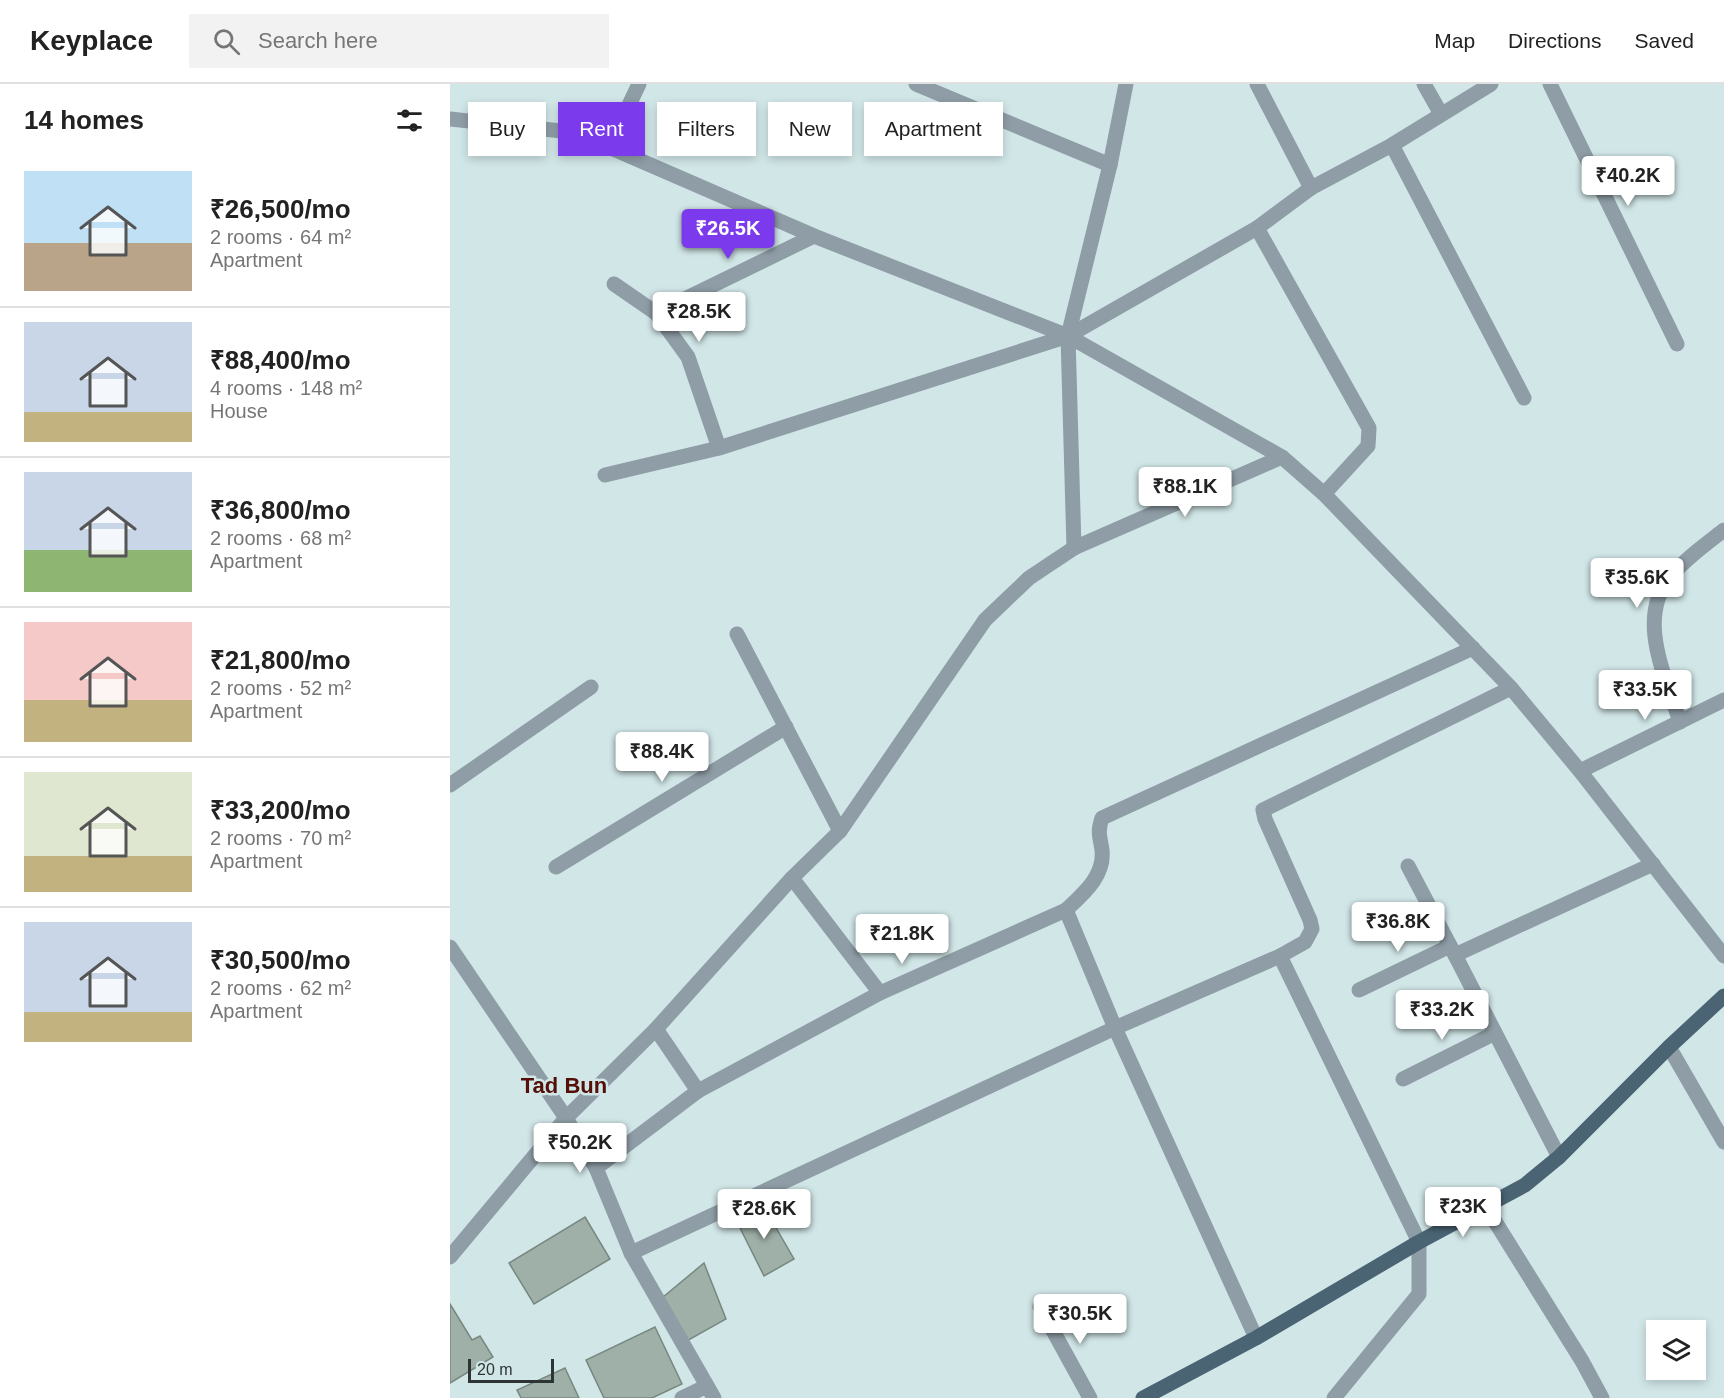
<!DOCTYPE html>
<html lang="en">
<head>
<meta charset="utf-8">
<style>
  body { margin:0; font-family:Arial,sans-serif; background:#f2f2f2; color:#222; height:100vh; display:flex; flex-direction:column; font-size:22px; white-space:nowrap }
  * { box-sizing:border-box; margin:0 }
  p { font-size:20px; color:#767676 }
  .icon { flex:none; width:33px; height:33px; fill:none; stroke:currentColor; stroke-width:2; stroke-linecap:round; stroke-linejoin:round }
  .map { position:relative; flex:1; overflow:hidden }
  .drawer { display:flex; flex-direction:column; background:#fff; width:450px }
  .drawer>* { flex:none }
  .banner { position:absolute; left:18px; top:18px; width:570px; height:54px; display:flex; gap:12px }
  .controls { position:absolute; left:1196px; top:1236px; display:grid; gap:12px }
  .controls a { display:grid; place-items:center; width:60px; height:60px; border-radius:0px; background:#fff; box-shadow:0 3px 9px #0003; font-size:30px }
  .scale { position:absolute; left:18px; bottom:15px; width:86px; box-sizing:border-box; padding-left:6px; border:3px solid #2c3434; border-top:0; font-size:16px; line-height:21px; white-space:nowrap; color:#2c3434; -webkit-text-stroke:4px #d1e6e7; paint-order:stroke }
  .price { position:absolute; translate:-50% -51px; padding:0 14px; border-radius:6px; background:#fff; color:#222; font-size:20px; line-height:39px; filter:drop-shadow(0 2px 3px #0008) }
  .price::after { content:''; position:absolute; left:50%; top:36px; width:18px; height:14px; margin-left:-9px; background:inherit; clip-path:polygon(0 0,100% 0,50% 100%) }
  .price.on { background:#7c3aed; color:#fff }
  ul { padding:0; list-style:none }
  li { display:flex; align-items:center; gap:18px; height:150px; padding:0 24px }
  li+li { border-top:2px solid #e0e0e0 }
  li span { display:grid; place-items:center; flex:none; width:168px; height:120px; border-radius:0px; color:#555 }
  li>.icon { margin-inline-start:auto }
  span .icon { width:72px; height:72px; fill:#fffc; stroke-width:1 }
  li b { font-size:26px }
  h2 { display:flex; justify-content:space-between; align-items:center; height:72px; padding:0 24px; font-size:26px }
  .chip { padding:0 21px; border-radius:0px; background:#fff; box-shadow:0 3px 9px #0003; font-size:21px; line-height:54px }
  .chip.on { background:#7c3aed; color:#fff }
  header { display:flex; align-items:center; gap:36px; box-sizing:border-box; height:84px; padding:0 30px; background:#fff; border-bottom:2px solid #e0e0e0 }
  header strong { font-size:28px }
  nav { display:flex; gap:33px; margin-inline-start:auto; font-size:21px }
  .search { width:420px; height:54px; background:#f2f2f2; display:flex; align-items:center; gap:15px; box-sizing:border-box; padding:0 21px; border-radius:0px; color:#767676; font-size:22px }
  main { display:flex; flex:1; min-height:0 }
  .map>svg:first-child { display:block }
  .building { fill:#9fb0a8; stroke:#788881; stroke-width:1.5 }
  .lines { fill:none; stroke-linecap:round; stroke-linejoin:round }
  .minor { stroke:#8f9da6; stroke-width:15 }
  .major { stroke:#4a6474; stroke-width:15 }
  .labels { text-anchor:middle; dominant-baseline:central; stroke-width:5; stroke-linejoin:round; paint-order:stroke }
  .neighbourhood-label { font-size:22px; font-weight:bold; fill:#530f08; stroke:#d1e6e7 }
</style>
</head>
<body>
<header>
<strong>Keyplace</strong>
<div class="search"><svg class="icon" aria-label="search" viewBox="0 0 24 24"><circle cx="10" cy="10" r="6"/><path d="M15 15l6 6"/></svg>Search here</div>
<nav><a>Map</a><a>Directions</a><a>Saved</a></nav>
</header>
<main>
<section class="drawer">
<h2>14 homes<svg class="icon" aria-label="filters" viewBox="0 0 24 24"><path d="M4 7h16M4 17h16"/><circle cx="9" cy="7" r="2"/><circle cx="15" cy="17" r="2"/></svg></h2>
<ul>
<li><span style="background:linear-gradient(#bfe0f5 60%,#b9a48a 0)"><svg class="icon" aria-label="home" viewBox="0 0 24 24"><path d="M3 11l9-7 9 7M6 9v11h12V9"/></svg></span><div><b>₹26,500/mo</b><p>2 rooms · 64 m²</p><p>Apartment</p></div></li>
<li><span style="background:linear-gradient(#c9d6e8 75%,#c2b280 0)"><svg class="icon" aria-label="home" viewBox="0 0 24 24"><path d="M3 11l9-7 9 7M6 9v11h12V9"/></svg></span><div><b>₹88,400/mo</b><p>4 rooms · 148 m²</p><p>House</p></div></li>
<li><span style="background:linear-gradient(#c9d6e8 65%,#8fb573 0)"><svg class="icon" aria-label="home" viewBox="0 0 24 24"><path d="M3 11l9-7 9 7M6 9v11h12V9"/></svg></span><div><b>₹36,800/mo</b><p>2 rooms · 68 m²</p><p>Apartment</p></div></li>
<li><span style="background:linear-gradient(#f6c9c9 65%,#c2b280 0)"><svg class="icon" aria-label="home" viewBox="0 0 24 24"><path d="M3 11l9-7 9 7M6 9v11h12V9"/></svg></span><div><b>₹21,800/mo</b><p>2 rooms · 52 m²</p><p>Apartment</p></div></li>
<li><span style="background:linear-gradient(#dfe7d0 70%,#c2b280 0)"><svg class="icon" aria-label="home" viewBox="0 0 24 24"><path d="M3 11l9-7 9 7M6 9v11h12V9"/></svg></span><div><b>₹33,200/mo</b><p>2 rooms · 70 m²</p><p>Apartment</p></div></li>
<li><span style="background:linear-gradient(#c9d6e8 75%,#c2b280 0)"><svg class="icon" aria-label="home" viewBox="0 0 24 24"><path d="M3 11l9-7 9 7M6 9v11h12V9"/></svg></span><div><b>₹30,500/mo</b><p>2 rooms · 62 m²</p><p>Apartment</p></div></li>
</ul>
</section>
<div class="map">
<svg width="1274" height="1314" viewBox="0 0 1274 1314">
  <rect width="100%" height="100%" fill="#d1e6e7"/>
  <g class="building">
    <polygon points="310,1116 344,1175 314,1192 287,1138"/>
    <polygon points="135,1133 160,1175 84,1220 59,1179"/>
    <polygon points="254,1179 276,1235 235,1258 212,1214"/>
    <polygon points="0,1220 22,1256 30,1252 43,1273 0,1299"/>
    <polygon points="205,1243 232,1300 202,1314 154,1314 136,1276"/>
    <polygon points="115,1284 129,1314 71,1314 67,1306"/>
  </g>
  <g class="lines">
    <g class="minor">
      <polyline points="466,0 660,81"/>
      <polyline points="807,0 861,104"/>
      <polyline points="974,0 991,30"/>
      <polyline points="1100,0 1227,260"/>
      <polyline points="0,35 121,48 159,63 364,152 618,252 832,373 874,410 1061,604 1130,687 1274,872"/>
      <polyline points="942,61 1074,314"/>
      <polyline points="159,63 189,0"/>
      <polyline points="807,144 919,344 918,362 874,410"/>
      <polyline points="164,200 206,229 238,273 269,364"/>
      <polyline points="206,229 364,152"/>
      <polyline points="155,391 269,364 618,252 807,144 861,104 942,61 1041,0"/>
      <polyline points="624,464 618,252 660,81 676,0"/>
      <polyline points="287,550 390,747"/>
      <path d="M 1230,638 C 1216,593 1185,534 1221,492 C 1235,475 1256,460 1274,446"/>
      <polyline points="1130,687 1274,616"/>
      <polyline points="0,701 141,603"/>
      <polyline points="958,782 1005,871"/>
      <polyline points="106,783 336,643"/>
      <polyline points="342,794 430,909 616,826 665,944 806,1254"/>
      <path d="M 616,826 C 633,810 655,792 652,766 C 650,752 647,749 652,734 L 1023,564"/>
      <polyline points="0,863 116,1034 146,1084 181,1169 264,1314"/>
      <polyline points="830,872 969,1158 969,1210 884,1314"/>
      <polyline points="909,906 1000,862"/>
      <polyline points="206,945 248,1007"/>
      <polyline points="1219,963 1274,1058"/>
      <polyline points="953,995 1045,949"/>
      <polyline points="1109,1073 1005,871 1203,780"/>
      <polyline points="146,1084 248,1007 430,909"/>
      <polyline points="1036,1123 1132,1277 1152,1314"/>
      <polyline points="181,1169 665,944 830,872 855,858 862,845 860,836 815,735 813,726 1061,604"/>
      <polyline points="0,1173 116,1034 206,945 342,794 390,747 535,536 579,494 624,464 832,373"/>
      <polyline points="590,1223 640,1314"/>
      <polyline points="232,1314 257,1302"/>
    </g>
    <polyline class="major" points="693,1314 806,1254 969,1158 1075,1101 1109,1073 1219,963 1274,912"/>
  </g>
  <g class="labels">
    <g class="neighbourhood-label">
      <text x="114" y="1001">Tad Bun</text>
    </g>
  </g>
</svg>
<div class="controls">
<a><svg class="icon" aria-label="layers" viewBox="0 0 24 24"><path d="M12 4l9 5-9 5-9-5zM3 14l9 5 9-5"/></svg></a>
</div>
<div class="scale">20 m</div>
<b class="price" style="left:1178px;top:123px">₹40.2K</b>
<b class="price on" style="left:278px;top:176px">₹26.5K</b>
<b class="price" style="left:249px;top:259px">₹28.5K</b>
<b class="price" style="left:735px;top:434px">₹88.1K</b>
<b class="price" style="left:1187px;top:525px">₹35.6K</b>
<b class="price" style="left:1195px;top:637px">₹33.5K</b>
<b class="price" style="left:212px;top:699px">₹88.4K</b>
<b class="price" style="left:948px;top:869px">₹36.8K</b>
<b class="price" style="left:452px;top:881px">₹21.8K</b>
<b class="price" style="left:992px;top:957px">₹33.2K</b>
<b class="price" style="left:130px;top:1090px">₹50.2K</b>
<b class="price" style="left:1013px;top:1154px">₹23K</b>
<b class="price" style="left:314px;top:1156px">₹28.6K</b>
<b class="price" style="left:630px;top:1261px">₹30.5K</b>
<div class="banner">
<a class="chip">Buy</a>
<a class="chip on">Rent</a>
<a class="chip">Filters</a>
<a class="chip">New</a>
<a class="chip">Apartment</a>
</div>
</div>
</main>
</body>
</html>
